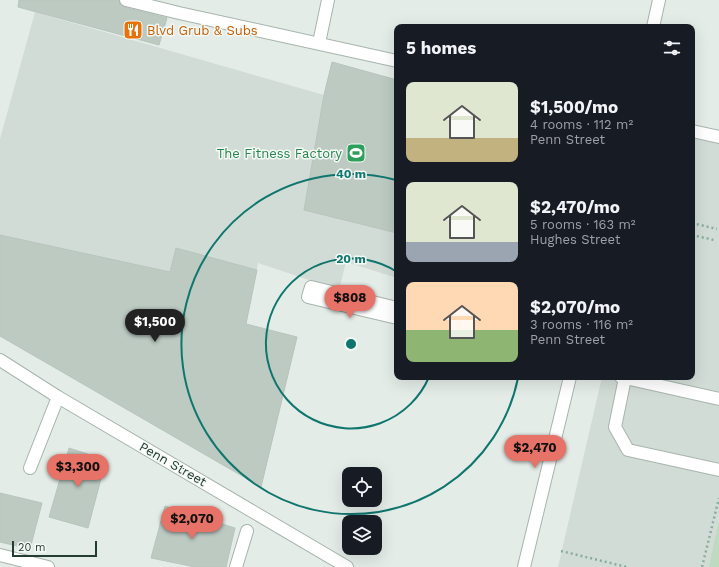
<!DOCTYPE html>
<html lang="en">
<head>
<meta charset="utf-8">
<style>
  body { margin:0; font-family:"Work Sans",sans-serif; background:#242831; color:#f1f3f6; height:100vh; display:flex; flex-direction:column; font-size:15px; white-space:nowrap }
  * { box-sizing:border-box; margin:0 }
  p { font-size:13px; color:#9ea1a6 }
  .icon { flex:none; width:22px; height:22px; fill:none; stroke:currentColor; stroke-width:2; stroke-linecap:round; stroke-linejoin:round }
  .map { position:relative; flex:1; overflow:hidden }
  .details { position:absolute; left:394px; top:24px; width:301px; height:356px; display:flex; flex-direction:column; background:#171b24; border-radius:8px; box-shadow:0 4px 16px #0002 }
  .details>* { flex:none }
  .fabs { position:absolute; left:342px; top:467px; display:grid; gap:8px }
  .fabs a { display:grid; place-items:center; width:40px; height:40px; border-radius:8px; background:#171b24; box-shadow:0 4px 16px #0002; font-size:20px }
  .scale { position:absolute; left:12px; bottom:10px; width:85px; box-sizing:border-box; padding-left:4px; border:2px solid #253c32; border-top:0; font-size:11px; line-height:14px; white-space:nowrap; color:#253c32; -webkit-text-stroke:3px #f4f9f6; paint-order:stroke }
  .price { position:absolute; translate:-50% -34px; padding:0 9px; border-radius:14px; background:#e77267; color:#111; font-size:13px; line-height:26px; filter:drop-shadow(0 1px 2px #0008) }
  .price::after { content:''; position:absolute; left:50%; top:24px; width:12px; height:9px; margin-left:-6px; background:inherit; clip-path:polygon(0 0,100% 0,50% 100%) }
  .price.active { background:#222; color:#fff }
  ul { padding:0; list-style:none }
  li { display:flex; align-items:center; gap:12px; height:100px; padding:0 12px }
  li span { display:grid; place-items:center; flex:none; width:112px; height:80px; border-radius:8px; color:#555 }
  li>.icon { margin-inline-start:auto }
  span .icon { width:48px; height:48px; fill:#fffc; stroke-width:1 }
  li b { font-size:17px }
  h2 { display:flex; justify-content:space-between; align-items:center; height:48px; padding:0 12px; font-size:17px }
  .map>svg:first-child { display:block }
  .built { fill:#d2dcd6 }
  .green { fill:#bedbc2 }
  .building { fill:#bccac2; stroke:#b7c5bd }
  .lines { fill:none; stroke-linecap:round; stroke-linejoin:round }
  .service-casing { stroke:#a7b4ad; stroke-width:14 }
  .minor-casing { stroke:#a7b4ad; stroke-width:14 }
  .tertiary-casing { stroke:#a7b4ad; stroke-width:14 }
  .path { stroke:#87ad9b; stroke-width:2.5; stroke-dasharray:2 3; stroke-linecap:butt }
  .service { stroke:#fff; stroke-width:12 }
  .minor { stroke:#fff; stroke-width:12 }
  .tertiary { stroke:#fff; stroke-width:12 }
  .ring { fill:none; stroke:#0f766e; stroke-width:2 }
  .labels { text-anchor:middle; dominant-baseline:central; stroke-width:3; stroke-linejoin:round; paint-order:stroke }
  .food-label { font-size:13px; fill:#c56008; stroke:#f4f9f6; text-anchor:start }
  .leisure-label { font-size:13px; fill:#27864d; stroke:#f4f9f6; text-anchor:end }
  .street-label { font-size:13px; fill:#253c32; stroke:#f4f9f6 }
  .centre { fill:#0f766e; stroke:#f4f9f6; stroke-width:2 }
  .ring-label { font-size:12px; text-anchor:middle; font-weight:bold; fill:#0f766e; stroke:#f4f9f6; stroke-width:3; stroke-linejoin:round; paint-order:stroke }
</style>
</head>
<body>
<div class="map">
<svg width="719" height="567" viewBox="0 0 719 567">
  <rect width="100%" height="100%" fill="#e4ece7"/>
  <g class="built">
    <polygon points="35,12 324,95 332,62 397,80 397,278 346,262 339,290 258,263 246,324 297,337 261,487 0,336 0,139"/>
    <polygon points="692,131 719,137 719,567 558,567 602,377 692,377"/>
  </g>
  <polygon class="green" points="719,521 719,567 709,567 709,566"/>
  <g class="building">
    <polygon points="19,0 115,0 119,1 121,5 124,7 167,18 159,45 18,7"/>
    <polygon points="332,62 397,80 397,233 304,210 324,95"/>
    <polygon points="0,235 170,272 176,248 257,270 246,324 297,337 261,487 0,336"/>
    <polygon points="69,448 106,460 88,528 49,517"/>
    <polygon points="0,493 42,503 30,549 0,542"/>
    <polygon points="165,506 235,528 226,567 195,567 151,558"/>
  </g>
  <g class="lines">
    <defs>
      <g id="service">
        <polyline points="126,0 179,13 397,61"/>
        <polyline points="319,43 328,0"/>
        <polyline points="692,131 719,137"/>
        <polyline points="621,377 719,399"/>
        <polyline points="625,378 615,427 628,450 719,470"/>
        <polyline points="0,555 48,567"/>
        <polyline points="236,567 247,531"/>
      </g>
      <g id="minor">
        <polyline points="653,27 659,0"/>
        <polyline points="397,308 311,287 308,297 397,318"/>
        <polyline points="30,468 58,397"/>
        <polyline points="524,567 570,377"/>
      </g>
      <polyline id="tertiary" points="0,360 58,397 347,567"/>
    </defs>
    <use href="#service" class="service-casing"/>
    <use href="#minor" class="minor-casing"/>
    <use href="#tertiary" class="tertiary-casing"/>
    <g class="path">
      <polyline points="692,223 717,229"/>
      <polyline points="692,235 714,240"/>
      <polyline points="561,551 627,567"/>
      <polyline points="702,567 719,498"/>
    </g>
    <use href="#service" class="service"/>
    <use href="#minor" class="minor"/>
    <use href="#tertiary" class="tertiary"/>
  </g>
  <g class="ring">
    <path d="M429 377A85 85 0 1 1 397 272"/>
    <path d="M518 378A170 170 0 1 1 396 180"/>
  </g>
  <defs>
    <symbol id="restaurant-square" viewBox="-11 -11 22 22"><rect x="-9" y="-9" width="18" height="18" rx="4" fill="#e8710a" stroke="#f4f9f6"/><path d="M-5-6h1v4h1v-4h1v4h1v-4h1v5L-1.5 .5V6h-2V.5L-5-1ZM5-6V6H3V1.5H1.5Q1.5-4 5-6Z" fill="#fff"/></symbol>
    <symbol id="stadium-square" viewBox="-11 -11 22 22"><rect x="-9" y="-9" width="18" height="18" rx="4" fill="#2e9e5b" stroke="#f4f9f6"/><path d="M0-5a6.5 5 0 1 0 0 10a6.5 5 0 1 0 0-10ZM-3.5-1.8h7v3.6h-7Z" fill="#fff"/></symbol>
  </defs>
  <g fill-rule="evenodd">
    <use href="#restaurant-square" x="122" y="19" width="22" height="22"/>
    <use href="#stadium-square" x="345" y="142" width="22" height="22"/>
  </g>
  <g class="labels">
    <g class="food-label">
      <text x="147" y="30">Blvd Grub &amp; Subs</text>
    </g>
    <g class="leisure-label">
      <text x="342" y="153">The Fitness Factory</text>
    </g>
    <g class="street-label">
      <text transform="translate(173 464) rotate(30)">Penn Street</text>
    </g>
  </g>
  <circle cx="351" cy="344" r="6" class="centre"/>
  <g class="ring-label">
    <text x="351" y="178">40 m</text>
    <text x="351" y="263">20 m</text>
  </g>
</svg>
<div class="fabs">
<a><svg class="icon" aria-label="locate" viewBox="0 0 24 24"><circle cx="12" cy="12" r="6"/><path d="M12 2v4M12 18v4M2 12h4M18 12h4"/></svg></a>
<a><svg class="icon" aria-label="layers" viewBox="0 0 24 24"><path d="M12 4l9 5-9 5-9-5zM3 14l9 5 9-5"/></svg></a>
</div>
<div class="scale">20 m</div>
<b class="price" style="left:350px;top:319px">$808</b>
<b class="price active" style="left:155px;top:343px">$1,500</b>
<b class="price" style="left:535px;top:469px">$2,470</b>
<b class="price" style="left:78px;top:488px">$3,300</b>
<b class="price" style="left:192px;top:540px">$2,070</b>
<section class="details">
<h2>5 homes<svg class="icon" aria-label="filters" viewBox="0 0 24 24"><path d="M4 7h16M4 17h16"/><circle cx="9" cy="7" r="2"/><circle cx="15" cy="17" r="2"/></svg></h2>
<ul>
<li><span style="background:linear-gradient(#dfe7d0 70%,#c2b280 0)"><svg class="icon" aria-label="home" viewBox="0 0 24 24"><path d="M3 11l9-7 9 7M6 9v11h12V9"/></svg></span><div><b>$1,500/mo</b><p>4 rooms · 112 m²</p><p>Penn Street</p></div></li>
<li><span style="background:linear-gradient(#dfe7d0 75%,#9aa5b1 0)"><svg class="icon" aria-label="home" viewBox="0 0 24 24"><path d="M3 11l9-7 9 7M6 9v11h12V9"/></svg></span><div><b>$2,470/mo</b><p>5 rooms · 163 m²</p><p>Hughes Street</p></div></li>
<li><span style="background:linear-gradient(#ffd9b3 60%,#8fb573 0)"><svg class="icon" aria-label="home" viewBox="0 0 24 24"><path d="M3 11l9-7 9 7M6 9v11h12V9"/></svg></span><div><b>$2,070/mo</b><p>3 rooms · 116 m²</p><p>Penn Street</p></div></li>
</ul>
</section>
</div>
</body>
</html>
